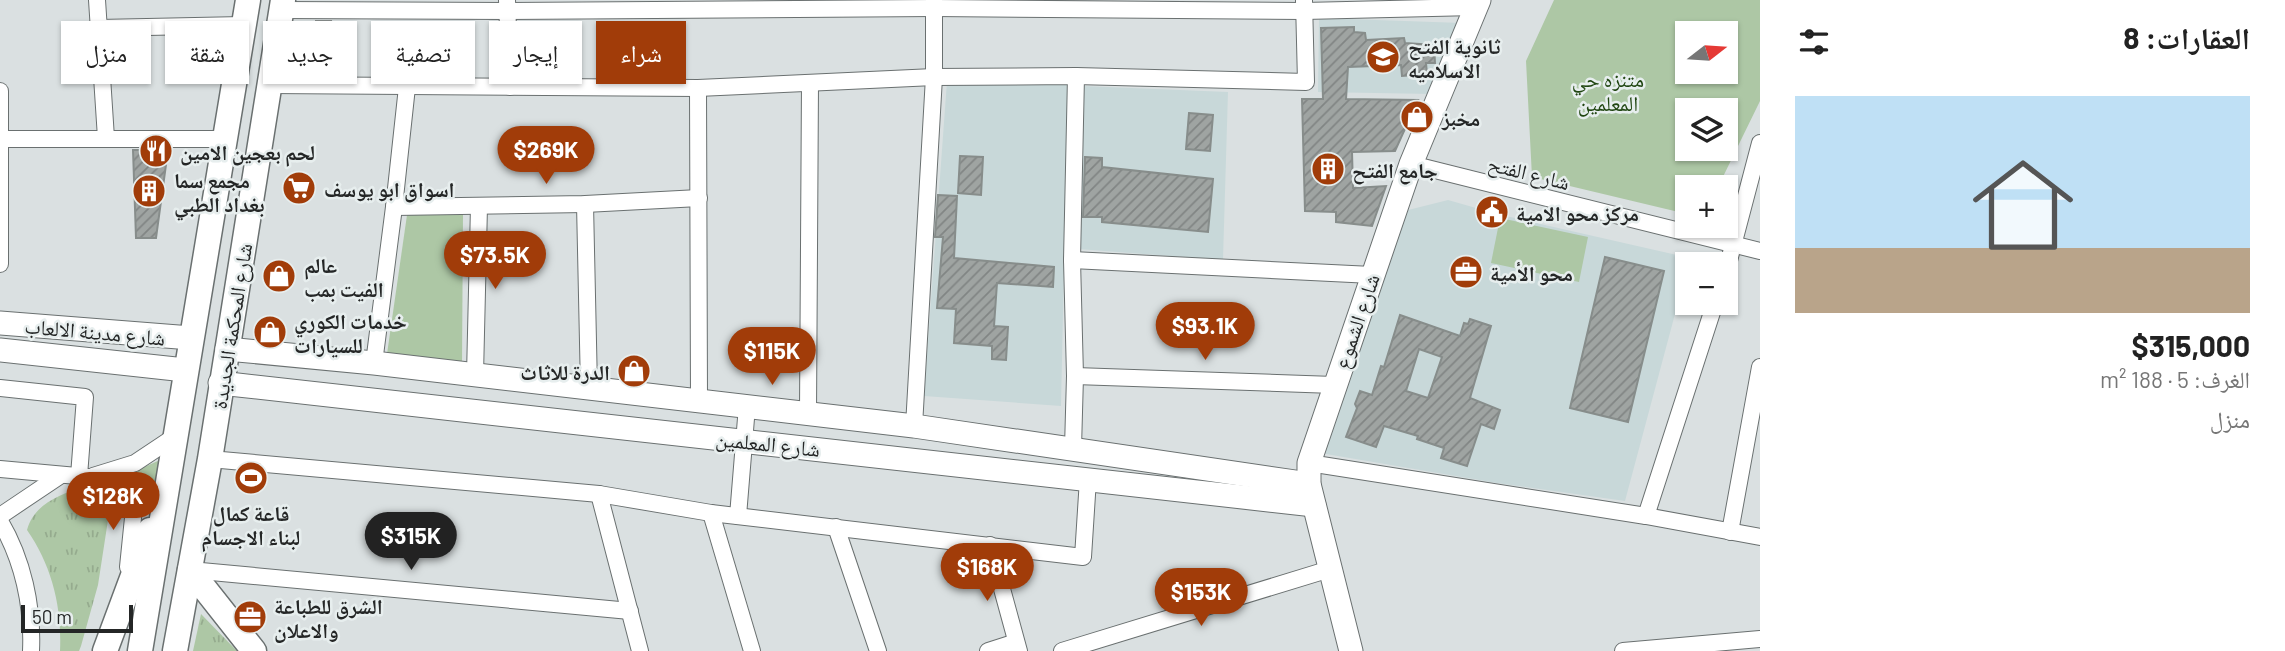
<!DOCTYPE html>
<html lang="ar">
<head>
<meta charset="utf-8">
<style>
  body { margin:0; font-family:Barlow,"Noto Naskh Arabic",sans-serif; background:#f2f2f2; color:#222; direction:rtl; height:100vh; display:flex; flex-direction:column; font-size:26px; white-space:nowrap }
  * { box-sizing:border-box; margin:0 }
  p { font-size:23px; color:#767676 }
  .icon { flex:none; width:38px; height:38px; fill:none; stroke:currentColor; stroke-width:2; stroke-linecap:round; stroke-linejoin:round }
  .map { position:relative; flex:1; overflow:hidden; direction:ltr }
  .sheet { display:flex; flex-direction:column; background:#fff; width:525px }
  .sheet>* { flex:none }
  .hud { position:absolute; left:21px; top:21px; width:665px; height:63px; direction:rtl; display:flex; gap:14px }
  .needle { width:46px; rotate:73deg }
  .fabs { position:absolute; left:1675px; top:21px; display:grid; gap:14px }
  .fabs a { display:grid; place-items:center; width:63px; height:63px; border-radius:0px; background:#fff; box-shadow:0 2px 5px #0004; font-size:35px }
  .scale { position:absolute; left:21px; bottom:18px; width:112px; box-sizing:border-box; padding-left:7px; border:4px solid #242626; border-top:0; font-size:19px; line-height:24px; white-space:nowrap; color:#242626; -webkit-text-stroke:5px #e7eeee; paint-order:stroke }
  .price { position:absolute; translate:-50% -60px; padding:0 16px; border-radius:24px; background:#a13c09; color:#fff; font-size:23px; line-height:46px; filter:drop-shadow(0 2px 4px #0008) }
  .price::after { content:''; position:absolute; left:50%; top:42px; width:21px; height:16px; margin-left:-10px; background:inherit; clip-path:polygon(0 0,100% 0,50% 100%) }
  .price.current { background:#222; color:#fff }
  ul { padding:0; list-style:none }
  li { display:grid; align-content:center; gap:14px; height:371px; padding:0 35px }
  li span { display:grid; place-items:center; height:217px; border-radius:0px; color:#555 }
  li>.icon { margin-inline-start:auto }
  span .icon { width:126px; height:126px; fill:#fffc; stroke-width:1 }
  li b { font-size:30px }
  h2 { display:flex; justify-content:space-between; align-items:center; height:84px; padding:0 35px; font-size:30px }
  .pill { padding:0 24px; border-radius:0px; background:#fff; box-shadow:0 2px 5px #0004; font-size:24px; line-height:63px }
  .pill.current { background:#a13c09; color:#fff }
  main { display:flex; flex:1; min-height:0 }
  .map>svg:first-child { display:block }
  .built { fill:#c8d8d9 }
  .grass { fill:url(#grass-tufts) }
  .green { fill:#adc7a5; fill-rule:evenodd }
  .building { fill:url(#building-hatch); stroke:#878d8b; stroke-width:2; fill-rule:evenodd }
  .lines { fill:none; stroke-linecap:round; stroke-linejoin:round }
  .street-casing { stroke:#6a7070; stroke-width:18 }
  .secondary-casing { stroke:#6a7070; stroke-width:25 }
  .primary-casing { stroke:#6a7070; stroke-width:27 }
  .street { stroke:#fff; stroke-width:16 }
  .secondary { stroke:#fff; stroke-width:23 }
  .primary { stroke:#fff; stroke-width:24 }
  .labels { text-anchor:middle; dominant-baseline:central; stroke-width:5; stroke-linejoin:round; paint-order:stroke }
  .poi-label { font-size:21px; font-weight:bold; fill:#242626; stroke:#e7eeee; text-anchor:start }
  .park-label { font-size:21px; fill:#204611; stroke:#e7eeee }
  .street-label { font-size:21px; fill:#242626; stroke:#e7eeee }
</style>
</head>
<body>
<main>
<section class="sheet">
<h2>العقارات: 8<svg class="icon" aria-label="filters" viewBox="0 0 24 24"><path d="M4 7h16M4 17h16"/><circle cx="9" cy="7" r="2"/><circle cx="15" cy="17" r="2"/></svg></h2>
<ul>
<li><span style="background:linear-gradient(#bfe0f5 70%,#b9a48a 0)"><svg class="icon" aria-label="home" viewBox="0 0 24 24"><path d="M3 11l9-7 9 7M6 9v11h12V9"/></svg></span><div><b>$315,000</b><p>الغرف: 5 · 188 m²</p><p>منزل</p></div></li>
</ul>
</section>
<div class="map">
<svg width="1760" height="651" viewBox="0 0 1760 651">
  <defs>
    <pattern id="grass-tufts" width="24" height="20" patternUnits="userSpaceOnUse" patternTransform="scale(1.75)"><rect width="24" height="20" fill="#adc7a5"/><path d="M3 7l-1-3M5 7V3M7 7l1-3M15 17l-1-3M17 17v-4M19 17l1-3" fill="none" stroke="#95ab8e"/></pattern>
    <pattern id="building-hatch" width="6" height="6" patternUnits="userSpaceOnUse" patternTransform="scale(1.75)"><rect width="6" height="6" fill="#9fa4a2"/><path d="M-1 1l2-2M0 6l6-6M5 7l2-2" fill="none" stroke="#818584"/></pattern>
  </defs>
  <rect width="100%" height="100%" fill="#dae0e1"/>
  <g class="built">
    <polygon points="1319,18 1462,23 1432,94 1318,92"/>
    <polygon points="947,81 1068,84 1061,406 924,396"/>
    <polygon points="1083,86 1228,92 1223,260 1078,249"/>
    <polygon points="1448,200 1497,214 1690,258 1625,501 1497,483 1320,453 1404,211"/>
  </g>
  <g class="grass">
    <path d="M 85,486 L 108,520 L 98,585 L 81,646 L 79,651 L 60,651 C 62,607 52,566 27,530 C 35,502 61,495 85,486 Z"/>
    <polygon points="201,614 237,651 193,651"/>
  </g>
  <g class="green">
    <path d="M 1554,0 L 1760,0 L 1760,101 L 1718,187 L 1687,187 L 1687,214 L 1532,177 L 1526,61 ZM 1726,33 L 1726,72 L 1687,72 L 1687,33 ZM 1726,110 L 1726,149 L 1687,149 L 1687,110 Z"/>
    <polygon points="407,215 463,215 462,363 387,354"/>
    <polygon points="1500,218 1588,237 1579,282 1491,263"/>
    <polygon points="160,460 148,509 142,496 124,476"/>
  </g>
  <g class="building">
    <polygon points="316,21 331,21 326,75 313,74"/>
    <polygon points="1354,27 1354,32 1365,33 1366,40 1404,38 1405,43 1434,45 1435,63 1426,63 1427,74 1402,76 1401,65 1348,67 1346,99 1418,100 1395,151 1352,152 1353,188 1386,186 1372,226 1336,222 1336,212 1305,211 1302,99 1323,99 1321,28"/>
    <polygon points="1189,113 1213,115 1210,151 1186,149"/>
    <polygon points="133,150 168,150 156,238 136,238"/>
    <polygon points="960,156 983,157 981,195 958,193"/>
    <polygon points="1085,157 1102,158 1102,167 1213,179 1208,232 1102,222 1102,217 1083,217"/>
    <polygon points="938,195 957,196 954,258 1054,267 1053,287 997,283 994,326 1008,327 1006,360 992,359 992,346 954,343 956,309 937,308 943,237 935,237"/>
    <polygon points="1605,257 1664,271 1628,422 1570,408"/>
    <path d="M 1400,315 L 1460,336 L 1464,323 L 1468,324 L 1470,319 L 1491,326 L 1470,398 L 1500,410 L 1494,429 L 1481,424 L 1467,466 L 1441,458 L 1444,448 L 1417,439 L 1418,436 L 1384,426 L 1376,447 L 1346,437 L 1357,408 L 1355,404 L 1360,391 L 1372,395 L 1381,366 L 1384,367 ZM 1419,349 L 1442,357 L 1428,398 L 1406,391 Z"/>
  </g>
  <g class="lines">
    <defs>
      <g id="street">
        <polyline points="97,0 106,138"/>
        <polyline points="507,0 510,87"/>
        <polyline points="281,10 508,11 934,8 1304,11 1475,7"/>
        <polyline points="99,28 243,25"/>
        <polyline points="270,85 698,88 934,77 1076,76 1306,82 1304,1"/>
        <polyline points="698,88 699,401"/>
        <polyline points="0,91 0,264"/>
        <polyline points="1,139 224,139"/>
        <polyline points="1411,164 1760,251"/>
        <polyline points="585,204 589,388"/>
        <polyline points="394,207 585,204 699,198"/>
        <polyline points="1072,260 1372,275"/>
        <polyline points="1726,272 1760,143"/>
        <polyline points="374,363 394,207 407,87"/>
        <polyline points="475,375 479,206"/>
        <polyline points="1075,376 1334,385"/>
        <polyline points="0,388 85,397 79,476"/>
        <polyline points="808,413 810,83"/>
        <polyline points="914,426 934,77 934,0"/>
        <polyline points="1073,448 1075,376 1072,260 1076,76"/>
        <polyline points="210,459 599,494 711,513 1083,557 1088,479"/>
        <polyline points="1309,463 1646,516 1760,537"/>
        <polyline points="0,469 88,477 106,480 122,488 130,496 134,508 128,567"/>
        <polyline points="93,476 135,463 174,437"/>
        <polyline points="599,494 640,651"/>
        <polyline points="711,513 752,651"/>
        <polyline points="0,516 61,475"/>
        <polyline points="738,516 747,406"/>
        <polyline points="1646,516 1715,303"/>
        <path d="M 0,521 C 23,560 33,606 31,651"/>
        <polyline points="836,527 878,651"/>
        <polyline points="1730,532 1760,367"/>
        <polyline points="990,545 1019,651"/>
        <polyline points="190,570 630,611"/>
        <polyline points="988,651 1016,642"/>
        <polyline points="1062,651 1330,569"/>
        <polyline points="1623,651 1760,639"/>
      </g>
      <g id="secondary">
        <polyline points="0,323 191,338"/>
        <polyline points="227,349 374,363 914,426 1309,484"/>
        <polyline points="0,350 185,370"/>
        <polyline points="220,383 1314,505"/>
        <polyline points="1351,651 1309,484 1309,463 1411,164 1479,0"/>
      </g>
      <g id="primary">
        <polyline points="190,570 254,651"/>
        <polyline points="105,651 150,530"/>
        <polyline points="140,651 248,0"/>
        <polyline points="175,651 210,459 283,0"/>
      </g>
    </defs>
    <use href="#street" class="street-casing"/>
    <use href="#secondary" class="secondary-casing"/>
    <use href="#primary" class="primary-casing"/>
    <use href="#street" class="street"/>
    <use href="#secondary" class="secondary"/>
    <use href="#primary" class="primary"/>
  </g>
  <defs>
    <symbol id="school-disc" viewBox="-11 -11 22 22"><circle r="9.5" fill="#a13c09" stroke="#e7eeee"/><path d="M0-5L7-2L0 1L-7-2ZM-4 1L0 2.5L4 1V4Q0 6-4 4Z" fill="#fff"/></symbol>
    <symbol id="shop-disc" viewBox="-11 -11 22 22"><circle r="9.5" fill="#a13c09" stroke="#e7eeee"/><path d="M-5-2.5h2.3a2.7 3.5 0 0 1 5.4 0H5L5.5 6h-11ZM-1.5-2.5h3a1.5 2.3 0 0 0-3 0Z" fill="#fff"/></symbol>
    <symbol id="restaurant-disc" viewBox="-11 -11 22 22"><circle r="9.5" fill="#a13c09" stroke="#e7eeee"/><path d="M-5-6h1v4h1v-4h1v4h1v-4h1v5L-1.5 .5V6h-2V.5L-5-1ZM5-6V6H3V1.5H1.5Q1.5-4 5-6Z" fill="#fff"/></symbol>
    <symbol id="building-disc" viewBox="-11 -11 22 22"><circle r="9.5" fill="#a13c09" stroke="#e7eeee"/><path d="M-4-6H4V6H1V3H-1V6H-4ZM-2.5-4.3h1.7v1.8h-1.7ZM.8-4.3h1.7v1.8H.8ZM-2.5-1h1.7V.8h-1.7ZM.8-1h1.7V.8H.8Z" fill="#fff"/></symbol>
    <symbol id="supermarket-disc" viewBox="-11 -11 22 22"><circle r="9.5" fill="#a13c09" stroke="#e7eeee"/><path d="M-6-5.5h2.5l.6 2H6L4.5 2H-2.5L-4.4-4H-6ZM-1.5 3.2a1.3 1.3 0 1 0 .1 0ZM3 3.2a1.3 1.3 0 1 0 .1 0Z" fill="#fff"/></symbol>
    <symbol id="civic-disc" viewBox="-11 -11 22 22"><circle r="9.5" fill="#a13c09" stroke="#e7eeee"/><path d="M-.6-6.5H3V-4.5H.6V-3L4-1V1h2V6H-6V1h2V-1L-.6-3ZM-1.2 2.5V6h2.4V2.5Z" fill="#fff"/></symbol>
    <symbol id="office-disc" viewBox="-11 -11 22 22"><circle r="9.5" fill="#a13c09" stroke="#e7eeee"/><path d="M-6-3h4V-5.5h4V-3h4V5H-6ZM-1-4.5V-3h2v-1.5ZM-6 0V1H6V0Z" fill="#fff"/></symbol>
    <symbol id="stadium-disc" viewBox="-11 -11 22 22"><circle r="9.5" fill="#a13c09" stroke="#e7eeee"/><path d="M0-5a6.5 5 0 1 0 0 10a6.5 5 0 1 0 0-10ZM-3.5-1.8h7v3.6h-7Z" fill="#fff"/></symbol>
  </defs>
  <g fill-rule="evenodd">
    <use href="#school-disc" x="1364" y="38" width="38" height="38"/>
    <use href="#shop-disc" x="1398" y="98" width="38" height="38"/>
    <use href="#restaurant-disc" x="137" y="132" width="38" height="38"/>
    <use href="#building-disc" x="1309" y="150" width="38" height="38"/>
    <use href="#supermarket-disc" x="280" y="169" width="38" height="38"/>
    <use href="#building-disc" x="130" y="172" width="38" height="38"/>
    <use href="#civic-disc" x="1473" y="193" width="38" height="38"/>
    <use href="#office-disc" x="1447" y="253" width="38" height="38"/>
    <use href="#shop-disc" x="260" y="257" width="38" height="38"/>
    <use href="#shop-disc" x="251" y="313" width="38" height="38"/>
    <use href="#shop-disc" x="615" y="352" width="38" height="38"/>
    <use href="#stadium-disc" x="232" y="459" width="38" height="38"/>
    <use href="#office-disc" x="231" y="598" width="38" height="38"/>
  </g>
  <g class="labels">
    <g class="poi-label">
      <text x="1408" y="45">ثانوية الفتح<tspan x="1408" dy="24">الاسلاميه</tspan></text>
      <text x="1442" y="117">مخبز</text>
      <text x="180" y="151">لحم بعجين الامين</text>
      <text x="1352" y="169">جامع الفتح</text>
      <text x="174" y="179">مجمع سما<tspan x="174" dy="24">بغداد الطبي</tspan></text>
      <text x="324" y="188">اسواق ابو يوسف</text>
      <text x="1516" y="212">مركز محو الامية</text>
      <text x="304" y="264">عالم<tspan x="304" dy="24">الفيت بمب</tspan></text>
      <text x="1490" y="272">محو الأمية</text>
      <text x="294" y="320">خدمات الكوري<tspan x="294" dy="24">للسيارات</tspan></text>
      <text x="610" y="371" text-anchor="end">الدرة للاثاث</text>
      <text x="251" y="512" text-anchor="middle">قاعة كمال<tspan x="251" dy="24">لبناء الاجسام</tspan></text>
      <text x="274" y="605">الشرق للطباعة<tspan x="274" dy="24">والاعلان</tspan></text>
    </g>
    <g class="park-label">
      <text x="1608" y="78">متنزه حي<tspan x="1608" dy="24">المعلمين</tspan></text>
    </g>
    <g class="street-label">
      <text transform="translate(1529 172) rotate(14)">شارع الفتح</text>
      <text transform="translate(1356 321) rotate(-71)">شارع الشموع</text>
      <text transform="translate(231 326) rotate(-81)">شارع المحكمة الجديدة</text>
      <text transform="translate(95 331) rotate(5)">شارع مدينة الالعاب</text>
      <text transform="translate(768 443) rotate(6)">شارع المعلمين</text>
    </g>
  </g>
</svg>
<div class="fabs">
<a><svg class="needle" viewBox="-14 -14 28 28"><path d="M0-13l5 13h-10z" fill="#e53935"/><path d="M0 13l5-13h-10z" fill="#767676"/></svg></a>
<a><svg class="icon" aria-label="layers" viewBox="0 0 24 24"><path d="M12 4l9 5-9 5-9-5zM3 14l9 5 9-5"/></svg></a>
<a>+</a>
<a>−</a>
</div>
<div class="scale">50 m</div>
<b class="price" style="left:546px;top:186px">$269K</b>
<b class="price" style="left:495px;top:291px">$73.5K</b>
<b class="price" style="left:1205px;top:362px">$93.1K</b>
<b class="price" style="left:772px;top:387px">$115K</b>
<b class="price" style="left:113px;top:532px">$128K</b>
<b class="price current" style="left:411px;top:572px">$315K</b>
<b class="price" style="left:987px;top:603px">$168K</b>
<b class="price" style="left:1201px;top:628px">$153K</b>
<div class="hud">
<a class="pill current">شراء</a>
<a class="pill">إيجار</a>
<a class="pill">تصفية</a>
<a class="pill">جديد</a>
<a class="pill">شقة</a>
<a class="pill">منزل</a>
</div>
</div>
</main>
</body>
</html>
